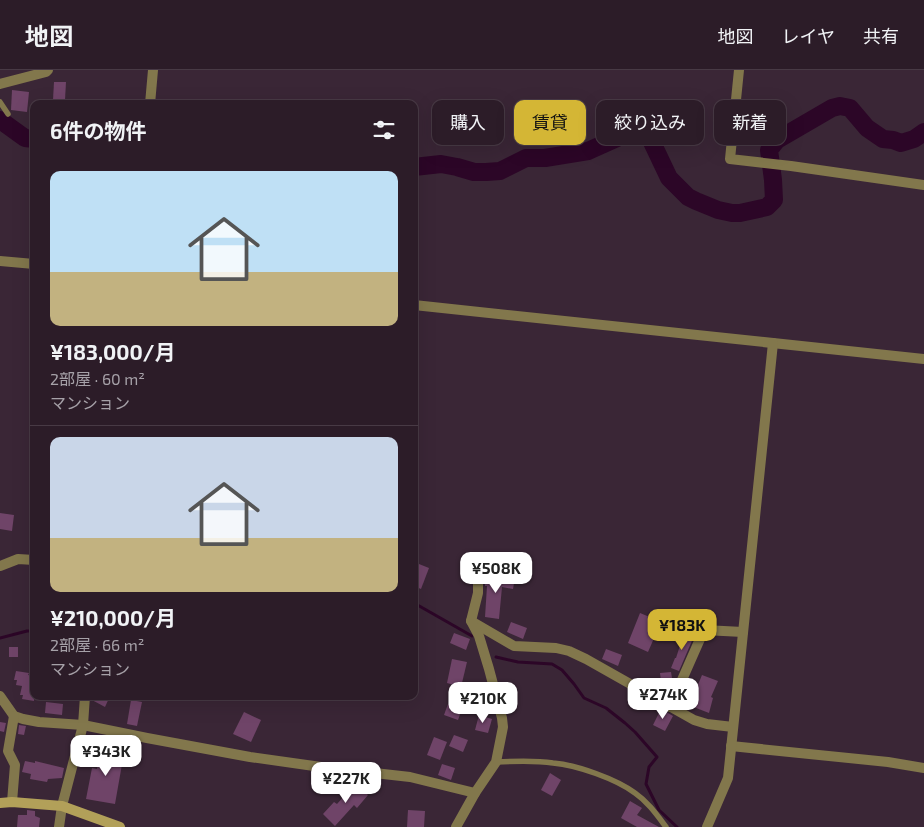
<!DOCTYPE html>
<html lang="ja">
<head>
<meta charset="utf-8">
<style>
  body { margin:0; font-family:"Exo 2","Noto Sans JP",sans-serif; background:#342530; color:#f1f3f6; height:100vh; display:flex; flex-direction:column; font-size:19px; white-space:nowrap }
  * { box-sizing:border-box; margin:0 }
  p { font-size:16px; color:#a6a1a8 }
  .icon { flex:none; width:28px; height:28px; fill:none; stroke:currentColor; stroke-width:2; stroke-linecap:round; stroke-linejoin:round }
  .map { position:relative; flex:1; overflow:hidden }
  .sheet { position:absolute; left:30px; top:30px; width:388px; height:600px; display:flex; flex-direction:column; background:#2c1c28; border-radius:10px; box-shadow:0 5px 20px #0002,0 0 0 1px #483a45 }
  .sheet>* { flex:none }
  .top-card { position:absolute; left:432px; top:30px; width:416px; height:45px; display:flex; gap:10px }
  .price { position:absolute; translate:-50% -42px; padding:0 11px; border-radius:10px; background:#fff; color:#222; font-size:16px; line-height:32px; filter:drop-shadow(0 1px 2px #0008) }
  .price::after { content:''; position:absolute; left:50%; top:30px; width:15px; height:11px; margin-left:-8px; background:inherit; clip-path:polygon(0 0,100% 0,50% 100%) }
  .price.current { background:#d4b635; color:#111 }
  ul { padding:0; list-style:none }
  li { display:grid; align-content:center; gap:10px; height:265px; padding:0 20px }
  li+li { border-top:1px solid #483a45 }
  li span { display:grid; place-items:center; height:155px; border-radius:10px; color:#555 }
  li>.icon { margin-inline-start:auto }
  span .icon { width:90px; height:90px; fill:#fffc; stroke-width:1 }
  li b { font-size:21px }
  h2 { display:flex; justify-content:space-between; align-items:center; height:60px; padding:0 20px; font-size:21px }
  .chip { padding:0 18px; border-radius:10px; background:#2c1c28; box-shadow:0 5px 20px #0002,0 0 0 1px #483a45; font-size:18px; line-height:45px }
  .chip.current { background:#d4b635; color:#111 }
  header { display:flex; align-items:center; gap:30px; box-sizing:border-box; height:70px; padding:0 25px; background:#2c1c28; border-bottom:1px solid #483a45 }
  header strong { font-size:24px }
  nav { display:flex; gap:28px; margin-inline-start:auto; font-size:18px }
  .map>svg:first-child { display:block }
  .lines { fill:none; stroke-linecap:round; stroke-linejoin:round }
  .stream { stroke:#2c0627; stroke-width:3 }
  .river { stroke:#2c0627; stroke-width:18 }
  .building { fill:#6f4468 }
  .lane { stroke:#82774c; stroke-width:5.5 }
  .street { stroke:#82774c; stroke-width:10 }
  .secondary { stroke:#b2a059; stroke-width:10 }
</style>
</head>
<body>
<header>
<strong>地図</strong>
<nav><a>地図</a><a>レイヤ</a><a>共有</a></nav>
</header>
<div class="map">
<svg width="924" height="757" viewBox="0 0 924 757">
  <rect width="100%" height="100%" fill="#3a2636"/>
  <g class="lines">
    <g class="stream">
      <polyline points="414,533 472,566"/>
      <polyline points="0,568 27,561 34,561"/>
      <polyline points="496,587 518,592 552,594 562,600 574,614 584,628 606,638 625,653 635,662 657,687 649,697 646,714 659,740 677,757"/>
    </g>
    <g class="river">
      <polyline points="0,50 25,68 34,69"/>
      <polyline points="414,97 441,94 457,97 474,102 486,102 500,101 526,88 545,88 588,81 617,68 630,58 641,58 650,68 669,108 688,127 696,131 718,140 732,143 740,143 767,137 774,130 773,110 769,80 777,70 832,38 840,36 850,38 867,58 883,69 893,70 901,73 914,69 924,62"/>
    </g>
  </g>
  <g class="building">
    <polygon points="54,12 66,12 65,30 53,30"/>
    <polygon points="12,20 29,22 27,42 11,40"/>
    <polygon points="0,443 14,445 12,461 0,459"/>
    <polygon points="414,492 429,498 421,519 414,516"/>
    <polygon points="485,504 515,508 513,519 502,517 499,549 485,547 487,516 485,516"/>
    <polygon points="671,540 684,542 681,562 658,559 648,582 628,573 640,543 669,555"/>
    <polygon points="511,552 527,558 523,569 507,562"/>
    <polygon points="454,563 470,569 466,580 450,573"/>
    <polygon points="684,563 694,566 679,601 671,598 675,588 676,588"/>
    <rect x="9" y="577" width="9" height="10"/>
    <polygon points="606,579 622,585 618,596 602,589"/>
    <polygon points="452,589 467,592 461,617 447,613"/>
    <polygon points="16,601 29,603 28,605 34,606 34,631 22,629 23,625 20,625 22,616 16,615 17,610 14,610"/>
    <polygon points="671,602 673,614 670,619 662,620 660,603"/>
    <polygon points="702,605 718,611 711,627 713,628 709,643 691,636 683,631 687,620 695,622"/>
    <polygon points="92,626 110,626 105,637 92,630"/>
    <polygon points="131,630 142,632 137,656 127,654"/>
    <polygon points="46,632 63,634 62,645 45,643"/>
    <polygon points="448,634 462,639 458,650 444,645"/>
    <polygon points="661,639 673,646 665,661 653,655"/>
    <polygon points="244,642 261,650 251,672 233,664"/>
    <polygon points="479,645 492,649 488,663 475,660"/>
    <polygon points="0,652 6,653 4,662 0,661"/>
    <polygon points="19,655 26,656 24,665 18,664"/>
    <polygon points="454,665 468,670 463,682 449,676"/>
    <polygon points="434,667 447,672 440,690 427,685"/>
    <polygon points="87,668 96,670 93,684 83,682"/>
    <polygon points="101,679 124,683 115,734 86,729 92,698 97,699"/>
    <polygon points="25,691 35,693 35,691 64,698 62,708 48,709 47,712 30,709 31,704 22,702"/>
    <polygon points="442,694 455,698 451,710 438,705"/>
    <polygon points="550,703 561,710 552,726 541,720"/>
    <polygon points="356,713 368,725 357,738 354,735 335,756 323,744 334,732 337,734"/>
    <polygon points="630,731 642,738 637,745 659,757 637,757 621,748"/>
    <polygon points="27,740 35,741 35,746 40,748 39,757 17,757 18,745 27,745"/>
    <polygon points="408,740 425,741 424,757 407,757"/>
  </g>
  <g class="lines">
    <g class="lane">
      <polyline points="0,32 8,44"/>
      <path d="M 496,692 C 515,691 534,690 553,693 C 577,695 616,709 635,723 C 648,732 657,745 666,757"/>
    </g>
    <g class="street">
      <polyline points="739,0 730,89 791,96 924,115"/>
      <polyline points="0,14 46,2 48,0"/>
      <polyline points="150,34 153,0"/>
      <polyline points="0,191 34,194"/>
      <polyline points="414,235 924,289"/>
      <polyline points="0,496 18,489 34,490"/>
      <polyline points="471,551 514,576 556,578 569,581 586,589 694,650 707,654 733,657"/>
      <polyline points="0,626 14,646 23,649 39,652 83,655 147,668 250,687 321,697 410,707 475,723"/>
      <polyline points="670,637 704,560 743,562"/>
      <polyline points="731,676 888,692 924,698"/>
      <polyline points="12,732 15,695 8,681 14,646"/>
      <polyline points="59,757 62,736 83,655 85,626"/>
      <polyline points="456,757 475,723 496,692 503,657 502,648 489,599 479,566 471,551 478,523 478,488"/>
      <polyline points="707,757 728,708 773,273"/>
    </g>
    <polyline class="secondary" points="0,733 12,732 62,736 120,757"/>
  </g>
</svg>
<b class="price" style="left:496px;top:524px">¥508K</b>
<b class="price current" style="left:682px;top:581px">¥183K</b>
<b class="price" style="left:663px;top:650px">¥274K</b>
<b class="price" style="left:483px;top:654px">¥210K</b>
<b class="price" style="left:106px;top:707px">¥343K</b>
<b class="price" style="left:346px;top:734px">¥227K</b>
<div class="top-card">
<a class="chip">購入</a>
<a class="chip current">賃貸</a>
<a class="chip">絞り込み</a>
<a class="chip">新着</a>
</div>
<section class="sheet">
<h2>6件の物件<svg class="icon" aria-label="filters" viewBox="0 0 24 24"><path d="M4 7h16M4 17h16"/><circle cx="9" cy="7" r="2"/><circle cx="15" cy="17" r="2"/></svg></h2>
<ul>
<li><span style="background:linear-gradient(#bfe0f5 65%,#c2b280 0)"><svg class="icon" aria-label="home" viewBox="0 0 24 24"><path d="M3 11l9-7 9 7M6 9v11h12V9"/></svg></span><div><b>¥183,000/月</b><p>2部屋 · 60 m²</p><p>マンション</p></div></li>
<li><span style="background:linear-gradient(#c9d6e8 65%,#c2b280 0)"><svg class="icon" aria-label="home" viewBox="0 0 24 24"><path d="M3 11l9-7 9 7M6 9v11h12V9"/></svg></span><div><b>¥210,000/月</b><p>2部屋 · 66 m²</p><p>マンション</p></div></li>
</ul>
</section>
</div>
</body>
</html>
